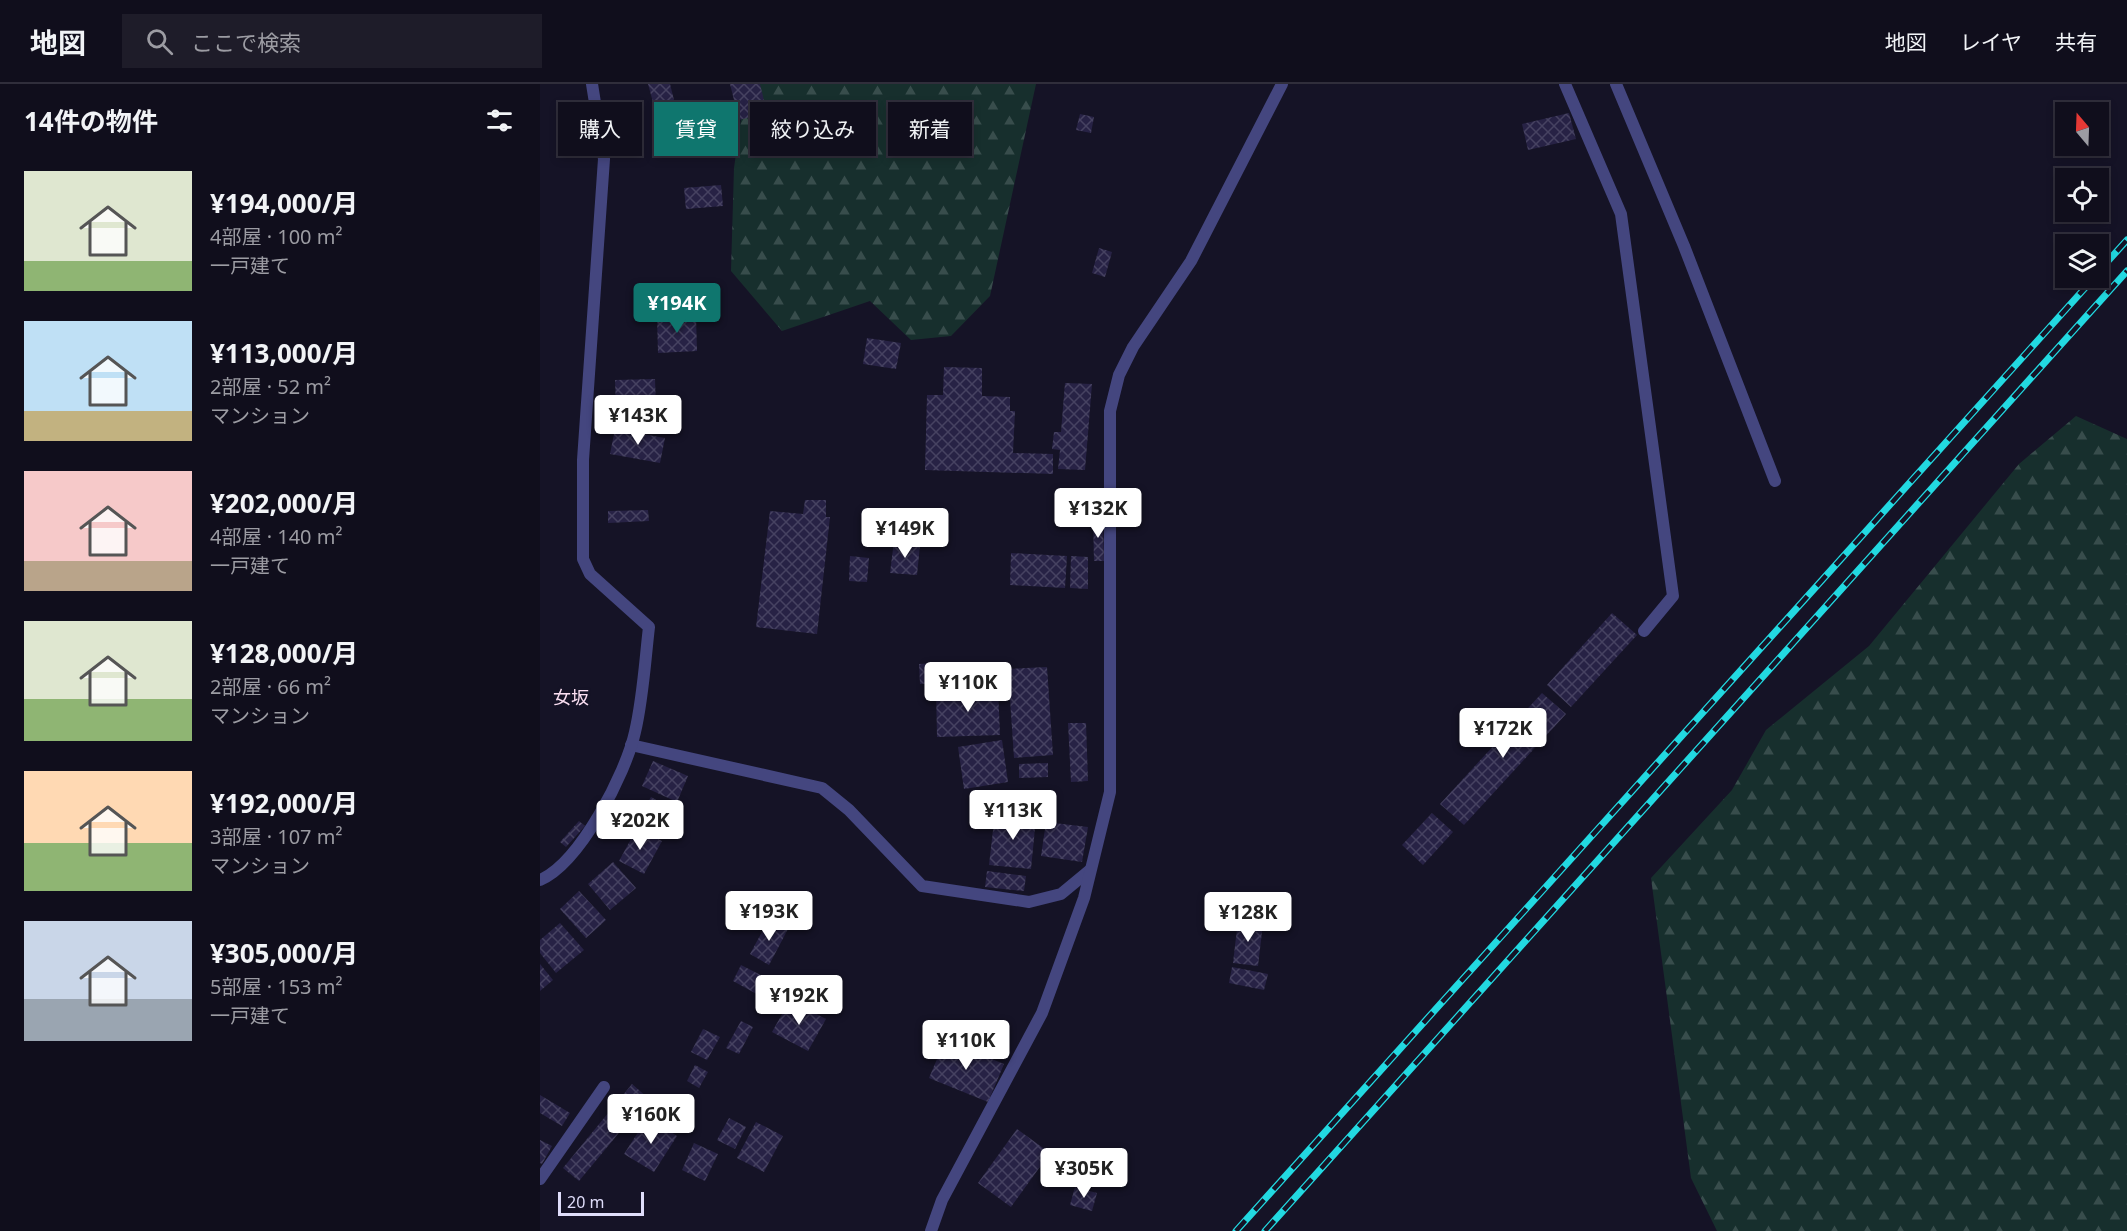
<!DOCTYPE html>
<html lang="ja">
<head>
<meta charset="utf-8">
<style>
  body { margin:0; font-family:"Noto Sans","Noto Sans JP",sans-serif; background:#1e1c29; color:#f1f3f6; height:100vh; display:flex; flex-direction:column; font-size:22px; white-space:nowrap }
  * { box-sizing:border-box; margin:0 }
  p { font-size:20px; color:#9c9ca3 }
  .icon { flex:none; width:33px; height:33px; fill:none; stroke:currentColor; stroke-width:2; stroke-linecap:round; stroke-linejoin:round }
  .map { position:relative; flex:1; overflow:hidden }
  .drawer { display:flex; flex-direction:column; background:#100e1c; width:540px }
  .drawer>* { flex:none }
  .hud { position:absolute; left:18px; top:18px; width:570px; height:54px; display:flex; gap:12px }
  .needle { width:39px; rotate:341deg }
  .controls { position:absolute; left:1515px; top:18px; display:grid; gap:12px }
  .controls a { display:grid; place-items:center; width:54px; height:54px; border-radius:0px; background:#100e1c; box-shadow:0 3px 9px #0003,0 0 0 2px #302e3b; font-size:30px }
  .scale { position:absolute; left:18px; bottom:15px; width:86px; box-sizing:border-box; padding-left:6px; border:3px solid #dfddfa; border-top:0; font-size:16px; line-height:21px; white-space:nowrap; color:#dfddfa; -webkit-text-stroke:4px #151326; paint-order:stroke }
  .price { position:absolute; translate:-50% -51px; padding:0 14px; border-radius:6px; background:#fff; color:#222; font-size:20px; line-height:39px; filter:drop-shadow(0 2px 3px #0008) }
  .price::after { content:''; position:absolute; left:50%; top:36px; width:18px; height:14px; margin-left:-9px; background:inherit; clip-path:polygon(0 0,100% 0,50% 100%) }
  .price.on { background:#0f766e; color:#fff }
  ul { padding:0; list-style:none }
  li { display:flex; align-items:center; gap:18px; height:150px; padding:0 24px }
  li span { display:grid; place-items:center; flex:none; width:168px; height:120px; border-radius:0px; color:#555 }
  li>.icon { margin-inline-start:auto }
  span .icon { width:72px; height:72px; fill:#fffc; stroke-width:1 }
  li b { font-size:26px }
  h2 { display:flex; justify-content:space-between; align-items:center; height:72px; padding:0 24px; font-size:26px }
  .pill { padding:0 21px; border-radius:0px; background:#100e1c; box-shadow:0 3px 9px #0003,0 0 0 2px #302e3b; font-size:21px; line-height:54px }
  .pill.on { background:#0f766e; color:#fff }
  header { display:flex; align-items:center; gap:36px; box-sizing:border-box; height:84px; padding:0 30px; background:#100e1c; border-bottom:2px solid #302e3b }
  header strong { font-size:28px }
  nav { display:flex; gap:33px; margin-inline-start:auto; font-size:21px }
  .search { width:420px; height:54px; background:#1e1c29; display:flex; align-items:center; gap:15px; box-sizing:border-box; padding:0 21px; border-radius:0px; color:#9c9ca3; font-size:22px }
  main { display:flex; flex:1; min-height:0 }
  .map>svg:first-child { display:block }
  .forest { fill:url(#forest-firs) }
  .building { fill:url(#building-cross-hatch) }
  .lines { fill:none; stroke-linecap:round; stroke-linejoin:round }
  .service { stroke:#44467f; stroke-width:12 }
  .minor { stroke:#44467f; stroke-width:12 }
  .rail-casing { stroke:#22d9e1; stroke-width:7 }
  .rail { stroke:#151326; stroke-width:4.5; stroke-dasharray:14; stroke-linecap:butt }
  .labels { text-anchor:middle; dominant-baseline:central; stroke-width:5; stroke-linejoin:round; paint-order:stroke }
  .neighbourhood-label { font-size:18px; fill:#fbdff2; stroke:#151326 }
</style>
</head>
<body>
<header>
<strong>地図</strong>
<div class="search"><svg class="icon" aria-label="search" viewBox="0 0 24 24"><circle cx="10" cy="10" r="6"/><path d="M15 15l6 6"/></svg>ここで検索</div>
<nav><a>地図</a><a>レイヤ</a><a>共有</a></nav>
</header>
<main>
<section class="drawer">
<h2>14件の物件<svg class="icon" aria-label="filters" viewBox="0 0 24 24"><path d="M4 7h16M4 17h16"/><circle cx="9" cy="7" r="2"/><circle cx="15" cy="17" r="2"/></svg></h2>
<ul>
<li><span style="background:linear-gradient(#dfe7d0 75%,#8fb573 0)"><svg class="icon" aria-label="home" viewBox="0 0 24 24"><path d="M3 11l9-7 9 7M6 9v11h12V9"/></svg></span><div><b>¥194,000/月</b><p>4部屋 · 100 m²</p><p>一戸建て</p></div></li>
<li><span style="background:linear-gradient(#bfe0f5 75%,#c2b280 0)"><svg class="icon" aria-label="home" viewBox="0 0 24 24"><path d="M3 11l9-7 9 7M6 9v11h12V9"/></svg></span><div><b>¥113,000/月</b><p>2部屋 · 52 m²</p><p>マンション</p></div></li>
<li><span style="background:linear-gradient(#f6c9c9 75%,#b9a48a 0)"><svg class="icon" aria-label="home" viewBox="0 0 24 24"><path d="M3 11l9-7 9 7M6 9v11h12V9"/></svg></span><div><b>¥202,000/月</b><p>4部屋 · 140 m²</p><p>一戸建て</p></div></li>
<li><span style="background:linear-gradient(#dfe7d0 65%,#8fb573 0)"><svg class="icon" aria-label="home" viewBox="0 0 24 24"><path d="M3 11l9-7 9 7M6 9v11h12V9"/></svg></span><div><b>¥128,000/月</b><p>2部屋 · 66 m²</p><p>マンション</p></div></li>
<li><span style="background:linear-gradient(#ffd9b3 60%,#8fb573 0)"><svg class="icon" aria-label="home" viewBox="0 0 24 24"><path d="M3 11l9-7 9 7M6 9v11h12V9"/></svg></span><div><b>¥192,000/月</b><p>3部屋 · 107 m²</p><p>マンション</p></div></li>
<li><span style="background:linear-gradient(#c9d6e8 65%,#9aa5b1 0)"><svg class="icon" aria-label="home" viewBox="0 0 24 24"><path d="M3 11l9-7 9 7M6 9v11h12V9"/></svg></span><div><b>¥305,000/月</b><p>5部屋 · 153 m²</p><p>一戸建て</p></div></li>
</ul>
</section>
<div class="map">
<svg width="1587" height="1147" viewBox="0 0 1587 1147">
  <defs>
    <pattern id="forest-firs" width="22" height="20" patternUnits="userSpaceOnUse" patternTransform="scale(1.5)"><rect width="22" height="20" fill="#172f2d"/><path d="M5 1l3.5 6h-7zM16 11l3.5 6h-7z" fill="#384d4c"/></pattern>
    <pattern id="building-cross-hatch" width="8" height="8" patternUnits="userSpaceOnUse" patternTransform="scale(1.5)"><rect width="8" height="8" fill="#272245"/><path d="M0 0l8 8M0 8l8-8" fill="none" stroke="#464261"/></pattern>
  </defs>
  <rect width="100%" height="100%" fill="#151326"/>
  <g class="forest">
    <polygon points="206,0 496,0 450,212 411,252 371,256 330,217 242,247 191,187 194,84"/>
    <polygon points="1536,332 1587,355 1587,1147 1177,1147 1151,1094 1111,794 1192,706 1226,646 1329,562 1479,380"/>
  </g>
  <g class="building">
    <polygon points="108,0 130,0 136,24 116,29"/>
    <polygon points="190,0 220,0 227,29 199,36"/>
    <polygon points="1029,29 1036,55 988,66 982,40"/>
    <polygon points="540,30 554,33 551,49 536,46"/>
    <polygon points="181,101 183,122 146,125 144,104"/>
    <polygon points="559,164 572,168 565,193 552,189"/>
    <polygon points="156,232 157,267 118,269 117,233"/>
    <polygon points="327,254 361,259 356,285 323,280"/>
    <polygon points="404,283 442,284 442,312 470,313 470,327 475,327 473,369 513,370 513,390 385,386 387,311 403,311"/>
    <polygon points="115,295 116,327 76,328 75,296"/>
    <polygon points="525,299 552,300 545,386 518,385 520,366 512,365 514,348 521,348"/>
    <polygon points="75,345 125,354 120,379 70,370"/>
    <polygon points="265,416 286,416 286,433 290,433 277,550 216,543 230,427 263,430"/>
    <polygon points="108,426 109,437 68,439 68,427"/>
    <polygon points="553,433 563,433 564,477 554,477"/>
    <polygon points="354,457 380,461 377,491 350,489"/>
    <polygon points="471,469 527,472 525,504 470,501"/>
    <polygon points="310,472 329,474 327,498 309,497"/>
    <polygon points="531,472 548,473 548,505 530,504"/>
    <polygon points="1072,529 1097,551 1031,623 1007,601"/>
    <polygon points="410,578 411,598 380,600 379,580"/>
    <polygon points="507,583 513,671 474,674 468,585"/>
    <polygon points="458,604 460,651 397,653 396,606"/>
    <polygon points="1002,609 1026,630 924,741 900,720"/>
    <polygon points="528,639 546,639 548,697 531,698"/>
    <polygon points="462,656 468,698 424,705 418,663"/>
    <polygon points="113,677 148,692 137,718 102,702"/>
    <polygon points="508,679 508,693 479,694 479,680"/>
    <polygon points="111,713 141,730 128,752 98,736"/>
    <polygon points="455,729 496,734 491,785 449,781"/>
    <polygon points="892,729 913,748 883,781 862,761"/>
    <polygon points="39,737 45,742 26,763 20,758"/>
    <polygon points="506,738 548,743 542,778 501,772"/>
    <polygon points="97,744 122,757 104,790 79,777"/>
    <polygon points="73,778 96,804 70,826 48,800"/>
    <polygon points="447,787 486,792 484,807 445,803"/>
    <polygon points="39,807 66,836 46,854 20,825"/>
    <polygon points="229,835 248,845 229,881 210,870"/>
    <polygon points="698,836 723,839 718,882 693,879"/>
    <polygon points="20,839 44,866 16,889 0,869 0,856"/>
    <polygon points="0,880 13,896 0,907"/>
    <polygon points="201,881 232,897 224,914 193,897"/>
    <polygon points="692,883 728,890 724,906 689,899"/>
    <polygon points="250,916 286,935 268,967 232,948"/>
    <polygon points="201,937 213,943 199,970 186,964"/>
    <polygon points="163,945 180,953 167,976 151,968"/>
    <polygon points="405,956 464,980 448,1018 389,994"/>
    <polygon points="155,981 168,988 159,1004 147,997"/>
    <polygon points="92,1000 108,1014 39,1097 23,1084"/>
    <polygon points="0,1011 30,1029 22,1042 0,1029"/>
    <polygon points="108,1033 137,1052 114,1088 84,1070"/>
    <polygon points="189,1034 206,1043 195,1065 177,1056"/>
    <polygon points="216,1038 243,1052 224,1088 197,1074"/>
    <polygon points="477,1045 510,1069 471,1123 438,1099"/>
    <polygon points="0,1056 12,1062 2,1080 0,1079"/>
    <polygon points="154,1059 178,1070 165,1097 142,1086"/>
    <polygon points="535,1103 557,1109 552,1127 530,1121"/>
  </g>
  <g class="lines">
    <g class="service">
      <polyline points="1025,0 1081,130 1133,512 1104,547"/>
      <polyline points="1076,0 1144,162 1235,397"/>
    </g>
    <g class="minor">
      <polyline points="91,661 282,704 309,726 382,802 489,818 521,810 550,786"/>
      <path d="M 0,796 C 40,779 86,689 95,648 C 103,614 105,577 109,543 L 50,490 L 43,475 L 43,376 L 64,75 L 52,0"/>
      <polyline points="0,1095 64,1003"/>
      <polyline points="391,1147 402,1116 502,929 544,814 570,708 570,327 579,291 593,263 651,177 742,0"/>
    </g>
    <defs>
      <g id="rail">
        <polyline points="1558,188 1587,156"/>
        <polyline points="696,1147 1554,194"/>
        <polyline points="725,1147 1587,187"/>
      </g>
    </defs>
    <use href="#rail" class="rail-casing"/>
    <use href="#rail" class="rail"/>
  </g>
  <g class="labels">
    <g class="neighbourhood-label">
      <text x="31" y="613">女坂</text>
    </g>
  </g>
</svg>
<div class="controls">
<a><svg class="needle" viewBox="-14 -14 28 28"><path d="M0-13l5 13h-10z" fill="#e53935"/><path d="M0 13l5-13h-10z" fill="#9c9ca3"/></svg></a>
<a><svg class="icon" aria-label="locate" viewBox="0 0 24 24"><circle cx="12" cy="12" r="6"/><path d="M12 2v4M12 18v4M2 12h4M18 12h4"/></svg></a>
<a><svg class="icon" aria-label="layers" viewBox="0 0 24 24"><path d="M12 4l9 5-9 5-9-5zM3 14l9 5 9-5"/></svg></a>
</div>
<div class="scale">20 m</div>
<b class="price on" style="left:137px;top:250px">¥194K</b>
<b class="price" style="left:98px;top:362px">¥143K</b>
<b class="price" style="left:558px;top:455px">¥132K</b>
<b class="price" style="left:365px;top:475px">¥149K</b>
<b class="price" style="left:428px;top:629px">¥110K</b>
<b class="price" style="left:963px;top:675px">¥172K</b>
<b class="price" style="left:473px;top:757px">¥113K</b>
<b class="price" style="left:100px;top:767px">¥202K</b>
<b class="price" style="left:229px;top:858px">¥193K</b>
<b class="price" style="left:708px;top:859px">¥128K</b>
<b class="price" style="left:259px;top:942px">¥192K</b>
<b class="price" style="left:426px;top:987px">¥110K</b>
<b class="price" style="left:111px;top:1061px">¥160K</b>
<b class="price" style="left:544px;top:1115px">¥305K</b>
<div class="hud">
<a class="pill">購入</a>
<a class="pill on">賃貸</a>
<a class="pill">絞り込み</a>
<a class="pill">新着</a>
</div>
</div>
</main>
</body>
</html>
